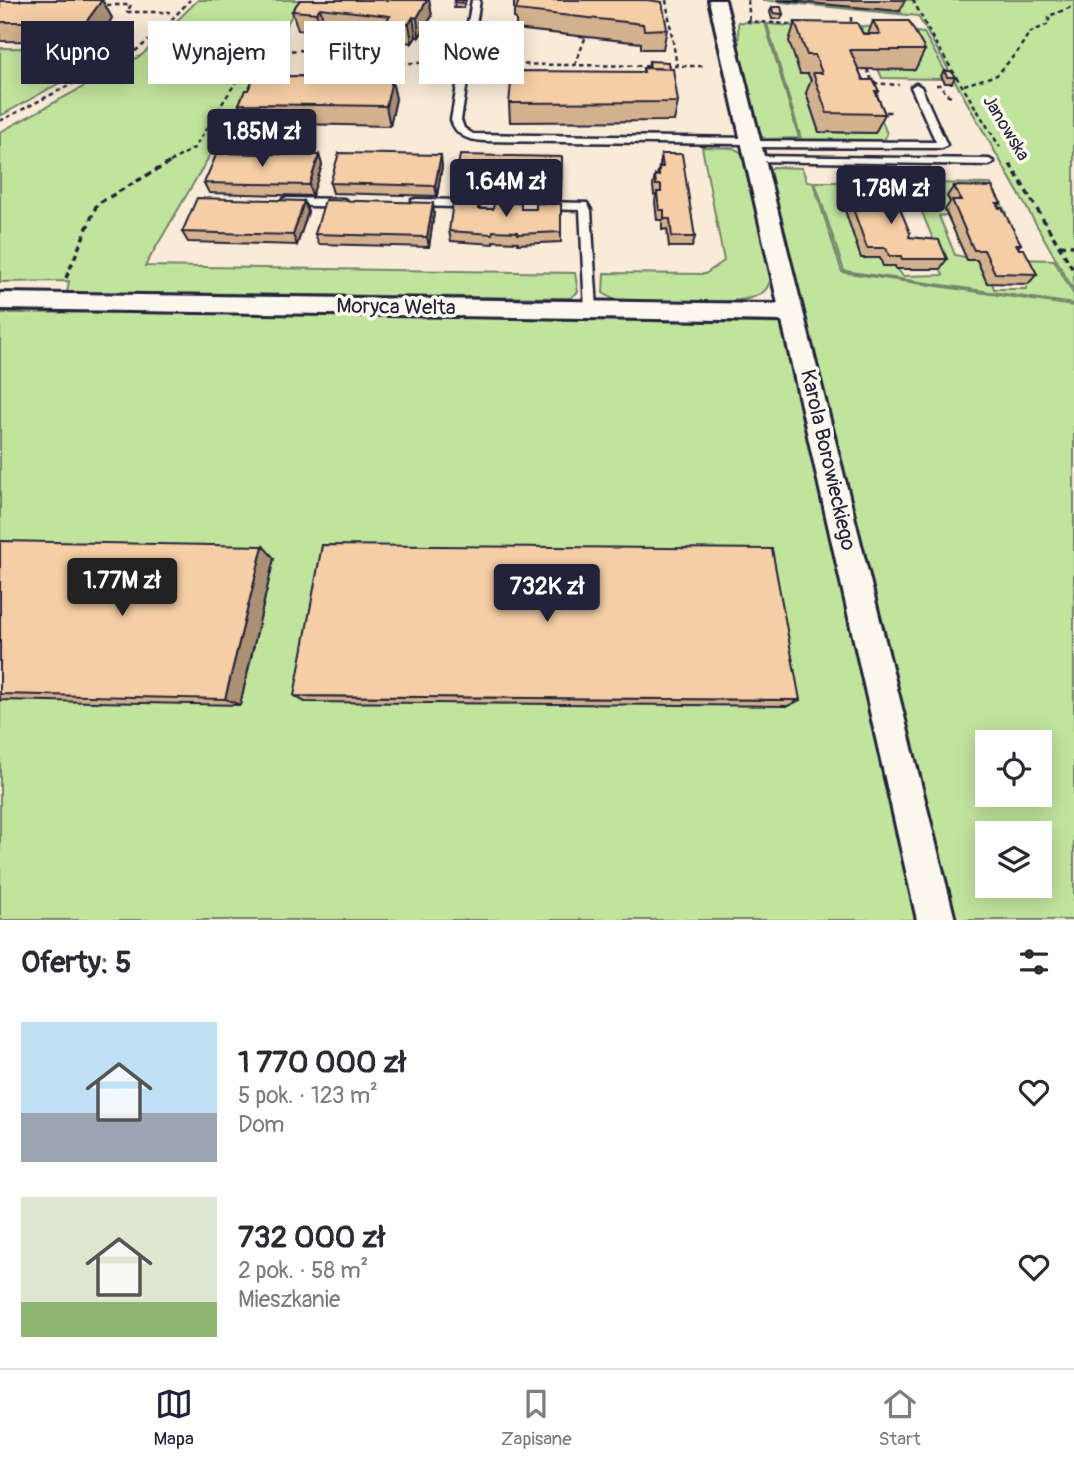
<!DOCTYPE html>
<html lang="pl">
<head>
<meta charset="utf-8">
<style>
  body { margin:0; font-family:Pangolin,sans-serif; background:#f2f2f3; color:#2b2b33; height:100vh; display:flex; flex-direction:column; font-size:26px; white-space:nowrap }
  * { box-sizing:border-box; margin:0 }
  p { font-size:23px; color:#7c7c81 }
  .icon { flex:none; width:38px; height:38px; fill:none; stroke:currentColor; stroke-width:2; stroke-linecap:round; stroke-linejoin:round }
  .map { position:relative; height:920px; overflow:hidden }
  .details { display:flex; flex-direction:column; background:#fff; flex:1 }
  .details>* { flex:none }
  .hud { position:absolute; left:21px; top:21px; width:700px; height:63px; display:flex; gap:14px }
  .fabs { position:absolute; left:975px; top:730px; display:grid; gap:14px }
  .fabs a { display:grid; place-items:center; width:77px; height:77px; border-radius:0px; background:#fff; box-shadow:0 4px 18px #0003; font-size:35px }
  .price { position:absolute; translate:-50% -60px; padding:0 16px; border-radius:7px; background:#22223b; color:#fff; font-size:23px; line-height:46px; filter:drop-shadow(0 2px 4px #0008) }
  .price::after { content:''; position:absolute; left:50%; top:42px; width:21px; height:16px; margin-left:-10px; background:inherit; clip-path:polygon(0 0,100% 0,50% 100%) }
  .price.selected { background:#222; color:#fff }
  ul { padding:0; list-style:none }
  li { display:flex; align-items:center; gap:21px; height:175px; padding:0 21px }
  li span { display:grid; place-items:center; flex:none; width:196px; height:140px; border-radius:0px; color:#555 }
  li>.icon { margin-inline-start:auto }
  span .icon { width:84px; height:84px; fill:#fffc; stroke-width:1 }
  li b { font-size:30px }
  h2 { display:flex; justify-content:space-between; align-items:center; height:84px; padding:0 21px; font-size:30px }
  .chip { padding:0 24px; border-radius:0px; background:#fff; box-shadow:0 4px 18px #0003; font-size:24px; line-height:63px }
  .chip.selected { background:#22223b; color:#fff }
  .tab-bar { display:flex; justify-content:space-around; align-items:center; height:98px; border-top:2px solid #e1e1e2; background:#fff; font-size:19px; color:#7c7c81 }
  .tab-bar a { display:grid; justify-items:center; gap:4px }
  .tab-bar .selected { color:#22223b }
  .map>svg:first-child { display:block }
  .green { fill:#c1e49d; stroke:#72836c; stroke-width:2; fill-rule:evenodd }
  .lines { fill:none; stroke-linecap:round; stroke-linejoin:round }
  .service-casing { stroke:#22223b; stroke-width:5 }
  .minor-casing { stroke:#22223b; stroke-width:6 }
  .path-far1 { stroke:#22223b; stroke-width:2.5; stroke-dasharray:4.5 3.5; stroke-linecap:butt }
  .path { stroke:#22223b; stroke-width:3.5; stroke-dasharray:6 4.5; stroke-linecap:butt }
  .service { fill:#fbf7ec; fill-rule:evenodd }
  .minor { fill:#fbf7ec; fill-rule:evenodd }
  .wall { fill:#d3b18e; stroke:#22223b; stroke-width:2 }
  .shaded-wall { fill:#ac9074; stroke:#22223b; stroke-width:2 }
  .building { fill:#f5cea5; stroke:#22223b; stroke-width:2 }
  .labels { text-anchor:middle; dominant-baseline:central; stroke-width:7; stroke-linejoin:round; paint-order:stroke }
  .far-street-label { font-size:18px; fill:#22223b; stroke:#fbf7ec }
  .street-label { font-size:21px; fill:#22223b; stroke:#fbf7ec }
</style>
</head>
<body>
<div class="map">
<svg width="1074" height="920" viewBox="0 0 1074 920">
  <rect width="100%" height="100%" fill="#f9ebd7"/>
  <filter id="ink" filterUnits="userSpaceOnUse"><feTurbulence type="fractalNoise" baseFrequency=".0143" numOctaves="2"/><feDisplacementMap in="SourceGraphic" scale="14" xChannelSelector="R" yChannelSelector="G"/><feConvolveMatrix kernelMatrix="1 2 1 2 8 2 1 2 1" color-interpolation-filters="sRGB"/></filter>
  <g filter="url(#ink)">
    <g class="green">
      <polygon points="198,0 301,0 145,266 575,273 578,292 570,298 67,292 69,281 0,282 0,132 142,55"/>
      <polygon points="762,0 901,12 895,0 1074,0 1074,291 918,16"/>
      <polygon points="738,22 765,23 799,138 766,139 761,136 739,50"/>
      <polygon points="767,24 820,28 800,74 808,74 815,93 806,93 819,132 875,133 880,116 887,134 884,140 801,139"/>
      <polygon points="861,26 924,33 948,76 942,77 942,79 882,78 866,40 856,31 862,32"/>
      <polygon points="0,48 110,49 99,61 0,116"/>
      <path d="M 702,147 L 733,148 L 742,153 L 771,279 C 768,286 766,292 758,295 C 734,308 644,300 613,299 L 603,293 L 604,273 L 705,274 L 724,261 Z"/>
      <path d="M 773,167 L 802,168 L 807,182 L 813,182 L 842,272 L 1074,306 L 1074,920 L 0,920 L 0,313 L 158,312 L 808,324 L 768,171 ZM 987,742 L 1040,742 L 1040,794 L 987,794 ZM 987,833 L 1040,833 L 1040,886 L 987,886 Z"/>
      <polygon points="815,182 887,182 890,190 850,191 856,210 845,210 861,258 880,258 883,266 895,266 903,276 943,275 937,260 941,259 922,212 927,204 918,183 991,184 1006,213 945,210 947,215 939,216 955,255 977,260 987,283 992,283 994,289 1027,289 1025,283 1030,283 1018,259 1054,260 1074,295 1074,304 844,271"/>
    </g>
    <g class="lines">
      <defs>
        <g id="service">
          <path d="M 472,0 L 480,0 L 461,120 L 464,128 L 473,134 L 749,138 L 754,141 L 936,142 L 911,87 L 916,84 L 921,87 L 947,145 L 942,148 L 750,147 L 745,144 L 484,141 C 468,140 456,136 451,120 Z"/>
          <polygon points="754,156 989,159 994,162 989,165 750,161 750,157"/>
          <polygon points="287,198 344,199 349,203 344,207 283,205 283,199"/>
          <polygon points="416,199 587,203 591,210 597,310 595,313 587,313 585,310 580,210 412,206 412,200"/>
        </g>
        <polygon id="minor" points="709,0 725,0 955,920 917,920 782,321 0,309 0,293 778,304"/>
      </defs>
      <use href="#service" class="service-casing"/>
      <use href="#minor" class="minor-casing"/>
      <g class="path-far1">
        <polyline points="666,0 677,66"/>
        <polyline points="748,0 750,24"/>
        <polyline points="913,0 933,39 1000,147"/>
        <polyline points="99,5 131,5 127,12 170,12"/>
        <polyline points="851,17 851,27"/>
        <polyline points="746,21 800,25"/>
        <polyline points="160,32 175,44 196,48 227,48 248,52 308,50 321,56 396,63 447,63"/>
        <polyline points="484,64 653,66"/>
        <polyline points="575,65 586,36"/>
        <polyline points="666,66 703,66"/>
        <polyline points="867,69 873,83 899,85"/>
        <polyline points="337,82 348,47 363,32"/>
        <polyline points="936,85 941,85 946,94 954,97"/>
        <polyline points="964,85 997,75 1018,51 1029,33 1049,24 1049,16 1074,6"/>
        <polyline points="878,112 891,112"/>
        <polyline points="0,121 134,52 160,32 190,0"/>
        <polyline points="170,162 194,148 255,52"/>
      </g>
      <g class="path">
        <polyline points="1010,164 1074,271"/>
        <polyline points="1059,245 1074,246"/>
        <polyline points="66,278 97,204 174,160"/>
      </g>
      <use href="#service" class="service"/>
      <use href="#minor" class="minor"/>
    </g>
    <g class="wall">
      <polygon points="21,0 102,0 112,18 97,42 0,41 0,1 20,1"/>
      <polygon points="300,0 429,0 432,16 419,37 416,37 412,43 390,40 389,35 325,27 321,32 298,30 292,11"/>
      <polygon points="455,0 466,0 463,8 454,8"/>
      <polygon points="514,0 647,0 667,29 663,49 641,49 641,43 516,29 516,19 514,18"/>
      <polygon points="776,0 905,0 900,11"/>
      <polygon points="772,7 783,14 781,19 772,19 770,12"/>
      <polygon points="873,21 925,50 915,70 858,69 863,80 879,91 877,95 885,114 875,133 819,132 806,93 811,80 808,74 800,74 789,41 795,22 868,34"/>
      <polygon points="649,61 669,69 678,102 674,121 510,122 509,103 643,72 643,68 648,68"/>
      <polygon points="285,70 287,76 363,77 390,72 396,99 390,126 247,123 239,104 248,90"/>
      <polygon points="944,71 955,77 952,83 945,83 941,76"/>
      <polygon points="661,154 695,237 692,247 669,247 667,229 662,230 662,220 657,220 655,202 656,195 654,195 653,186 655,175 657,175 659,167 660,167"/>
      <polygon points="319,155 322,165 312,196 209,193 204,183"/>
      <polygon points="562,157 561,198 456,195 455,185"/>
      <polygon points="442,166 437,196 333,193 330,183"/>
      <polygon points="857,186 893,192 905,201 900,209 909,237 947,259 940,269 896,269 895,266 883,266 880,258 861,258 845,210 850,200 853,200 852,196"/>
      <polygon points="954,186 1001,203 998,206 1021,244 1018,247 1037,274 1028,284 987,283 977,260 967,260 945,210 950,202 947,196"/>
      <polygon points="304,201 308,212 297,245 188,242 182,232"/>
      <polygon points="479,203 479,209 536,209 561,204 561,242 518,244 518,242 493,241 493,244 451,241 449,231"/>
      <polygon points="434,213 429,247 319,244 315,234"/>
      <polygon points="0,541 274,558 240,705 0,700"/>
      <polygon points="294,696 800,700 788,706 305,702"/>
    </g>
    <g class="shaded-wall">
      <polygon points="102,0 112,18 97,42 86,22"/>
      <polygon points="427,0 429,0 432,16 419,37 417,18"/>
      <polygon points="320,8 325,27 321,32 316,13"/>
      <polygon points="413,17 416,37 412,43 409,24"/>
      <polygon points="390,72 396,99 390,126 386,106 388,80"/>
      <polygon points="319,155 322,165 312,196 309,185"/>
      <polygon points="441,155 442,166 437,196 435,186"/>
      <polygon points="304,201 308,212 297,245 293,235"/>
      <polygon points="433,203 434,213 429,247 427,237"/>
      <polygon points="263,546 274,558 240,705 225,699"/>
    </g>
    <g class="building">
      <polygon points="21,0 102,0 86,22 0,22 0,1 20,1"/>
      <polygon points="300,0 427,0 417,18 413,17 409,24 386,21 390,16 320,8 316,13 292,11"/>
      <polygon points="455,0 463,0 462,3 454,2"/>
      <polygon points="519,0 647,0 662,2 667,29 644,30 643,24 516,10"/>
      <polygon points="772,7 781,7 783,14 773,13"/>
      <polygon points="873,21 909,21 925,50 850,50 863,80 873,80 879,91 875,91 885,114 827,113 813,73 822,73 815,55 807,55 795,22 857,23 863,34 880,34"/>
      <polygon points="649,61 668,62 669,69 650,68"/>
      <polygon points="643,68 673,69 678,102 509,103 511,83 519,83 520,71 644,72"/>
      <polygon points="258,69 285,70 283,76 335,77 363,77 365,71 390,72 388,80 392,80 386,106 239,104 245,90 248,90"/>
      <polygon points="944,71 951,71 955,77 947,77"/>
      <polygon points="217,153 319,155 309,185 204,183"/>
      <polygon points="339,153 441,155 435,186 330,183"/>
      <polygon points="661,154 682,154 695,237 672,237 670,219 664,219 664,210 659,210 657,192 661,192 661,185 656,185 655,175 659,176 659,167 663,167"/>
      <polygon points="460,155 562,157 561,188 455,185"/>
      <polygon points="857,186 891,186 893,192 901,192 905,201 894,201 899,206 910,233 909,237 939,240 947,259 902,259 901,256 889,256 886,248 867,248 850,200 862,200"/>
      <polygon points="954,186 992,187 1001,203 996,203 999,208 1002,208 1021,244 1016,244 1019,249 1024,249 1037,274 995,273 984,250 974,250 972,246 952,200 961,200"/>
      <polygon points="197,198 304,201 293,235 182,232"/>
      <polygon points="325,200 433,203 427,237 315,234"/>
      <polygon points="453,202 479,203 478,209 493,209 494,203 521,203 521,209 536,209 536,203 561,204 561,232 518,234 518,232 493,231 492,234 449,231"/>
      <polygon points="0,541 263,546 225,699 0,694"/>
      <polygon points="322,545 772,549 800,700 294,696"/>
    </g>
  </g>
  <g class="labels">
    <g class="far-street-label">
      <text transform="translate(1006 128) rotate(59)">Janowska</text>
    </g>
    <g class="street-label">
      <text transform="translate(396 307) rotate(1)">Moryca Welta</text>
      <text transform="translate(828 460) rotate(77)">Karola Borowieckiego</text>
    </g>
  </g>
</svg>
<div class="fabs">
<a><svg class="icon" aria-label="locate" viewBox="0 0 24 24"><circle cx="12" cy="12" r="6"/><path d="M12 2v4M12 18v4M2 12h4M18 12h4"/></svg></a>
<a><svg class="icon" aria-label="layers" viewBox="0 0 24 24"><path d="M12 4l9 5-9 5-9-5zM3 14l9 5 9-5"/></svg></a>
</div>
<b class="price" style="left:262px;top:169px">1.85M zł</b>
<b class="price" style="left:506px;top:219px">1.64M zł</b>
<b class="price" style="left:891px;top:226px">1.78M zł</b>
<b class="price selected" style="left:122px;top:618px">1.77M zł</b>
<b class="price" style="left:547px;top:624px">732K zł</b>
<div class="hud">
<a class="chip selected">Kupno</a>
<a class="chip">Wynajem</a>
<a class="chip">Filtry</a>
<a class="chip">Nowe</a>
</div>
</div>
<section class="details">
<h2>Oferty: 5<svg class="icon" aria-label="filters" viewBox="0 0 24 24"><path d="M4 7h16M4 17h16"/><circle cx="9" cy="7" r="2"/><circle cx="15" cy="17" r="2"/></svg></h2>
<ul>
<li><span style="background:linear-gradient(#bfe0f5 65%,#9aa5b1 0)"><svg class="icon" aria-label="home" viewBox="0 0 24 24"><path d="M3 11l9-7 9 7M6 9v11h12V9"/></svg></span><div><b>1 770 000 zł</b><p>5 pok. · 123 m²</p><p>Dom</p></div><svg class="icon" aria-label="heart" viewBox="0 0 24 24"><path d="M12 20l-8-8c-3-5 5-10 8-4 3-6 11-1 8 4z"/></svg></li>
<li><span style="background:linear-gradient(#dfe7d0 75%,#8fb573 0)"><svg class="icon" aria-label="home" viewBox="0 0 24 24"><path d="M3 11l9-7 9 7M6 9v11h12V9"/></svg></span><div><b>732 000 zł</b><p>2 pok. · 58 m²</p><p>Mieszkanie</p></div><svg class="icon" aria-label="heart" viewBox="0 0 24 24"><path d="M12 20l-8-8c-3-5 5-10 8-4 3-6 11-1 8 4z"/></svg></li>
</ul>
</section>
<nav class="tab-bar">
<a class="selected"><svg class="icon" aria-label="map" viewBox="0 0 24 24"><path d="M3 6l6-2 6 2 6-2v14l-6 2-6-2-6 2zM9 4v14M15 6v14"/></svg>Mapa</a>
<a><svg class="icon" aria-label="saved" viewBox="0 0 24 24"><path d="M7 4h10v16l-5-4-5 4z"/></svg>Zapisane</a>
<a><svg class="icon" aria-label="home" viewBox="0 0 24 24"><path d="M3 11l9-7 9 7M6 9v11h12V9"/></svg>Start</a>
</nav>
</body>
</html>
